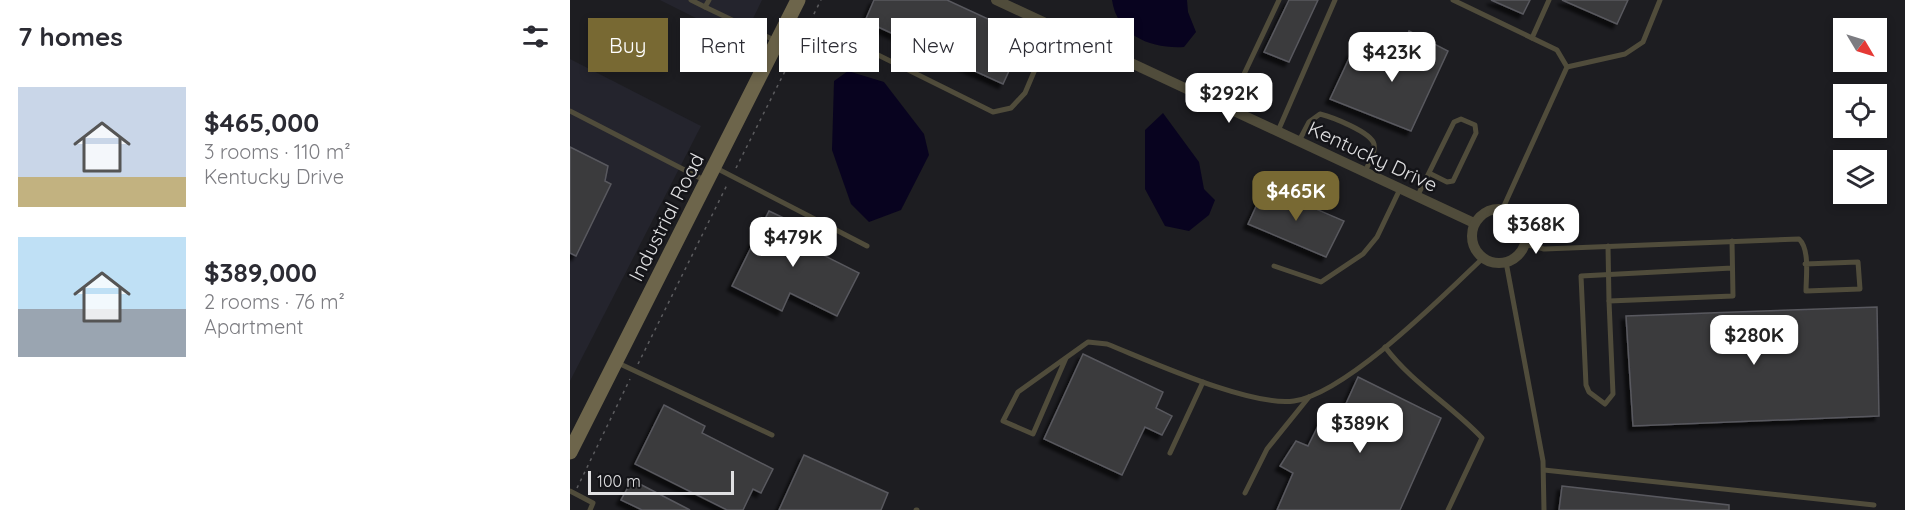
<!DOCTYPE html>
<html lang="en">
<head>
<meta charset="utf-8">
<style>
  body { margin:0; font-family:Quicksand,sans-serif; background:#f7f7f7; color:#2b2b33; height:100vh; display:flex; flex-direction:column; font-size:22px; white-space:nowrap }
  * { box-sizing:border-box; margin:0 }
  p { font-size:20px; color:#7c7c81 }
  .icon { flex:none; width:33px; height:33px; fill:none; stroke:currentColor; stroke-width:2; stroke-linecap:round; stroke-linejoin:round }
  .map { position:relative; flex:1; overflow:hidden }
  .sheet { display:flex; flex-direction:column; background:#fff; width:570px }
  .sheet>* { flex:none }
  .hud { position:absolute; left:18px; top:18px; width:570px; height:54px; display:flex; gap:12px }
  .needle { width:39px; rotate:128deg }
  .tools { position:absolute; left:1263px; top:18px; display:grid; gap:12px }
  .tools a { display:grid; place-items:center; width:54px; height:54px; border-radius:0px; background:#fff; box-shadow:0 3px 9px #0003; font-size:30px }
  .scale { position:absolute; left:18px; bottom:15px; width:146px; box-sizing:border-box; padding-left:6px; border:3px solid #e0e0e2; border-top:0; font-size:16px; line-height:21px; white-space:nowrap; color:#e0e0e2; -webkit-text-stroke:4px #141418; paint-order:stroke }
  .price { position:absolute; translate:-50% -51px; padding:0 14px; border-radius:12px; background:#fff; color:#222; font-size:20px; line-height:39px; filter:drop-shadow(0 2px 3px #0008) }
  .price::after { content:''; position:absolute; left:50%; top:36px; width:18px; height:14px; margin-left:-9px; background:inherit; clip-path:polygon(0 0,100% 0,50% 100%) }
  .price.active { background:#786933; color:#fff }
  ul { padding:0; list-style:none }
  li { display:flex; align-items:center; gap:18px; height:150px; padding:0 18px }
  li span { display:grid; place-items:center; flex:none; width:168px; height:120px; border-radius:0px; color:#555 }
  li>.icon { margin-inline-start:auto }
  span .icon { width:72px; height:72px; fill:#fffc; stroke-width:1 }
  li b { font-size:26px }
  h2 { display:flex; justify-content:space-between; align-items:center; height:72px; padding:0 18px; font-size:26px }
  .pill { padding:0 21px; border-radius:0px; background:#fff; box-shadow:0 3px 9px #0003; font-size:21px; line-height:54px }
  .pill.active { background:#786933; color:#fff }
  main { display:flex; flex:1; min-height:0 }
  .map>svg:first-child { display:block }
  .built { fill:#24242d }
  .water { fill:#08031f }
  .building { fill:#3a3a3e; stroke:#59595e; stroke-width:1.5; filter:url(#shadow) }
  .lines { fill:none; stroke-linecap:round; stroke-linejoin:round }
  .path { stroke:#5c5c5f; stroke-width:1.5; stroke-dasharray:3 4.5; stroke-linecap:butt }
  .service { stroke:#504c3b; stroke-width:5 }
  .minor { stroke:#504c3b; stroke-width:10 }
  .secondary { stroke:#6d654b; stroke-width:15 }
  .labels { text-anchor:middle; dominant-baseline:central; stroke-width:5; stroke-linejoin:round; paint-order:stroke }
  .street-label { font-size:20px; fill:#e0e0e2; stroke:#141418 }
</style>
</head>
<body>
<main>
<section class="sheet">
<h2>7 homes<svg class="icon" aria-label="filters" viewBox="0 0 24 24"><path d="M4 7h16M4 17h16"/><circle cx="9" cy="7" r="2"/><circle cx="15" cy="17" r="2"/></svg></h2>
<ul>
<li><span style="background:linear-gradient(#c9d6e8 75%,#c2b280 0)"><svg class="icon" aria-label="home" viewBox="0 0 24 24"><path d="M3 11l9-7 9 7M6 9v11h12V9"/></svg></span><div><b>$465,000</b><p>3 rooms · 110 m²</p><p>Kentucky Drive</p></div></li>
<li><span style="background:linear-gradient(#bfe0f5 60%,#9aa5b1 0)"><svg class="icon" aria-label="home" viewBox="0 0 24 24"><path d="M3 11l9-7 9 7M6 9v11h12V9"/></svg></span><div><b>$389,000</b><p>2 rooms · 76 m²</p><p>Apartment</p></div></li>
</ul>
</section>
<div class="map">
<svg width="1335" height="510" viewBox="0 0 1335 510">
  <defs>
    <filter id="shadow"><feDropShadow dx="-4.5" dy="4.5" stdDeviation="1.5" flood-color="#0009"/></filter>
  </defs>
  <rect width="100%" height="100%" fill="#1d1d21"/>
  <g class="built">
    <polygon points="90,0 192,0 172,41"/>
    <polygon points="0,59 131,126 0,381"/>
  </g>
  <g class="water">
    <path d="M 542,0 L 617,0 L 618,12 L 626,32 L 614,47 C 582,49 547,36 542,0 Z"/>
    <polygon points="278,71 314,82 354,134 359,155 331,210 299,222 281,204 262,150 264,81"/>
    <polygon points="593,113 629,162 634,189 645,200 639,215 619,231 595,226 575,189 575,130"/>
  </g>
  <g class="building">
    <polygon points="304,0 377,0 455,36 433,84 295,21"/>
    <polygon points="719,0 748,0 719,62 694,52"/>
    <polygon points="921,0 960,0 953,14"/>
    <polygon points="992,0 1058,0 1047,24"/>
    <polygon points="839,31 878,51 841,131 760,99 782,52 822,70"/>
    <polygon points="0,147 38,166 35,181 41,184 6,256 0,253"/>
    <polygon points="695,187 774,221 756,257 678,224"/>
    <polygon points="199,211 250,235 243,250 289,273 267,316 220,293 212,311 162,286"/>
    <polygon points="1307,307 1309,416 1063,426 1056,316"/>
    <polygon points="513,354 593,392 586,408 602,416 592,435 575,427 552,475 474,439"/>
    <polygon points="788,377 871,418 830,510 707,510 723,473 710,466 726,441 738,446 759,404 774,408"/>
    <polygon points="94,405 135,426 132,433 203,469 191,493 183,489 173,510 157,510 65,464"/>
    <polygon points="234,455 318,493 311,510 209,510"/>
    <polygon points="62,480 120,510 72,510 51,500"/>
    <polygon points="992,486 1159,505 1159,510 989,510"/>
  </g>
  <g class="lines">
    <g class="path">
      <polyline points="166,168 251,0"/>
      <polyline points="68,364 158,183"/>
      <polyline points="7,488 60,379"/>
    </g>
    <g class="service">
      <polyline points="121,0 135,7"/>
      <polyline points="139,0 135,7 206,41"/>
      <polyline points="883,0 987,50 997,67"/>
      <polyline points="962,38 979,0"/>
      <polyline points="296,49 423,112 441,108 455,93 483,27"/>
      <polyline points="658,108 709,0"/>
      <polyline points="0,111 136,181"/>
      <polyline points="708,131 765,0"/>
      <path d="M 729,141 L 739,122 L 750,114 C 762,117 801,132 804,144 C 806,153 798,164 795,172"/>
      <polyline points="146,168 297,246"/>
      <polyline points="847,197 884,122 891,119 905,125 906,133 883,181 877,182 859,173"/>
      <polyline points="933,208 997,67 1055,54 1073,42 1090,0"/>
      <polyline points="1162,241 1163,296 1039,301 1043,394 1035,404 1019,392 1016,385 1011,276 1162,268"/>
      <path d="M 955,244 L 974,249 L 1229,239 C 1240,249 1236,277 1236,291 L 1290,289 L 1288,262 L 1235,264"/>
      <polyline points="1038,246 1039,301"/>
      <polyline points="936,262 973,461 974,510"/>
      <polyline points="704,266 751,282 793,254 807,237 830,189"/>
      <path d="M 815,347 C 842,383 881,405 912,438 L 878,510"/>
      <path d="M 496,358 L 463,434 L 433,421 L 448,392 L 518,342 L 537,344 C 580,361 680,407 724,401 C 777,393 873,296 913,258"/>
      <polyline points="48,363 202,435"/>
      <polyline points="600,453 633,382"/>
      <polyline points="974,470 1304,505"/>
      <polyline points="0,491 23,503 20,510"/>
      <polyline points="675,493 697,449 739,397"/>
      <polyline points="346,510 347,510"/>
    </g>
    <g class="minor">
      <polyline points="426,0 904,223"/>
      <circle cx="929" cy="236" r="27"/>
    </g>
    <polyline class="secondary" points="0,452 228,0"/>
  </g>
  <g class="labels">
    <g class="street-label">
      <text transform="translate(803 156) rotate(25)">Kentucky Drive</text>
      <text transform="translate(96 217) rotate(-63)">Industrial Road</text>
    </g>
  </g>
</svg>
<div class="tools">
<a><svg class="needle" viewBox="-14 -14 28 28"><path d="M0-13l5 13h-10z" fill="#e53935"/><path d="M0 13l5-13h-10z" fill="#7c7c81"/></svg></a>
<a><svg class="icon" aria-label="locate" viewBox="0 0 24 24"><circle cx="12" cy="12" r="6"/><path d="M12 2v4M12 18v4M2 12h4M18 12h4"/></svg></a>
<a><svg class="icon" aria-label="layers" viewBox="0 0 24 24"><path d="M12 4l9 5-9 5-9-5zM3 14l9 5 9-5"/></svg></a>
</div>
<div class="scale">100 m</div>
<b class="price" style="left:822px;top:83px">$423K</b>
<b class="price" style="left:659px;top:124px">$292K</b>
<b class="price active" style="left:726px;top:222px">$465K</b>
<b class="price" style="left:966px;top:255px">$368K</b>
<b class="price" style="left:223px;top:268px">$479K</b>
<b class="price" style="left:1184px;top:366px">$280K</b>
<b class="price" style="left:790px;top:454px">$389K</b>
<div class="hud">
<a class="pill active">Buy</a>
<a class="pill">Rent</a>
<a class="pill">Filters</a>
<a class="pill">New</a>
<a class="pill">Apartment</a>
</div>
</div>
</main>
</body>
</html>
